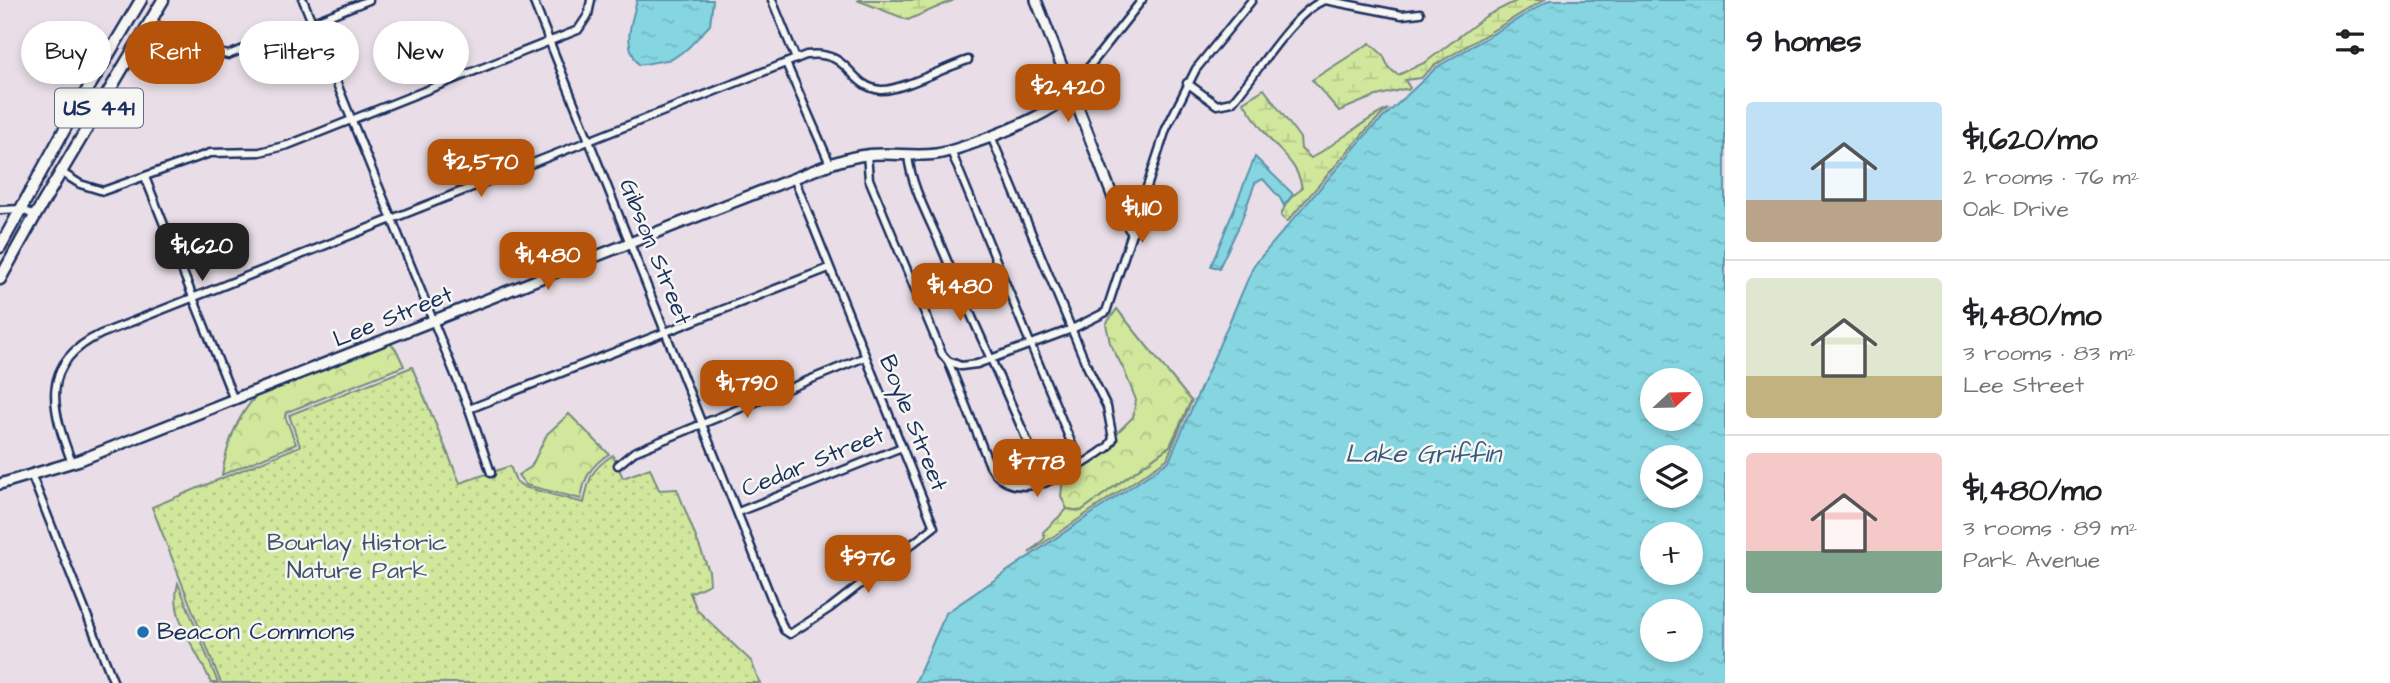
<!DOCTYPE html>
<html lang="en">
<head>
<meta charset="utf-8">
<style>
  body { margin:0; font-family:"Architects Daughter",sans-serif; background:#f2f2f2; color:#202124; height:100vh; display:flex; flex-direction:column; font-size:26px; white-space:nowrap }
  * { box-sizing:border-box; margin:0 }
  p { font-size:23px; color:#757577 }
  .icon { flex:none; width:38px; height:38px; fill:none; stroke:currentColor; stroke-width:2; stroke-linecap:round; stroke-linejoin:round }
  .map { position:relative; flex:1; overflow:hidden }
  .panel { display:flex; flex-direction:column; background:#fff; width:665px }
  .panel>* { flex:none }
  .banner { position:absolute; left:21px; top:21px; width:665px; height:63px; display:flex; gap:14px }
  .needle { width:46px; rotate:68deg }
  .tools { position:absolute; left:1640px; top:368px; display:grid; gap:14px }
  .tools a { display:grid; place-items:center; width:63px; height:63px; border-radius:50%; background:#fff; box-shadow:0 4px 10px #0003; font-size:35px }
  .price { position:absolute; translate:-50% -60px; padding:0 16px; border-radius:14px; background:#b45309; color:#fff; font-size:23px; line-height:46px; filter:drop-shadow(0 2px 4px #0008) }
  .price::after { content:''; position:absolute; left:50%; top:42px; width:21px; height:16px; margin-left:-10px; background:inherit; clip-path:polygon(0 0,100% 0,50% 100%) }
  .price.on { background:#222; color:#fff }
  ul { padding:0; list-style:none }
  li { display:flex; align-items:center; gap:21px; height:175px; padding:0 21px }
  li+li { border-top:2px solid #e0e0e0 }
  li span { display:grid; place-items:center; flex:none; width:196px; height:140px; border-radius:7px; color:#555 }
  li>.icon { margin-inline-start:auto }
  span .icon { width:84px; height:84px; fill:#fffc; stroke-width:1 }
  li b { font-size:30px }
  h2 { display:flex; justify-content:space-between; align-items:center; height:84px; padding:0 21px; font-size:30px }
  .pill { padding:0 24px; border-radius:32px; background:#fff; box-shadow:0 4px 10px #0003; font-size:24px; line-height:63px }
  .pill.on { background:#b45309; color:#fff }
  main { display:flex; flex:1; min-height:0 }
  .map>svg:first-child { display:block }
  .grass { fill:url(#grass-dots); stroke:#768b7d; stroke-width:2 }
  .forest { fill:url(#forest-crowns); stroke:#768b7d; stroke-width:2 }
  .wetland { fill:url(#wetland-marsh); stroke:#768b7d; stroke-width:2 }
  .water { fill:url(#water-ripples); stroke:#5b93ad; stroke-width:2; fill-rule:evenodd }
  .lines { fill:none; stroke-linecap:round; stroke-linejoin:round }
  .street-casing { stroke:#1b2f5e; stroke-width:11 }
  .secondary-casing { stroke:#1b2f5e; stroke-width:14 }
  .primary-casing { stroke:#1b2f5e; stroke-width:15 }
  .street { stroke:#f6f6f2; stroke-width:6 }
  .secondary { stroke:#f6f6f2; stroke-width:9 }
  .primary { stroke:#f6f6f2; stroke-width:10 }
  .poi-dot { fill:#1f6fb2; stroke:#f6f6f2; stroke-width:2.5 }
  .labels { text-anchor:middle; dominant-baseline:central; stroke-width:5; stroke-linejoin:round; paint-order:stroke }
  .shield { fill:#f6f6f2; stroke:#5d6b8a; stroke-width:2 }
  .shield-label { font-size:23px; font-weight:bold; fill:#1b2f5e }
  .street-label { font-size:24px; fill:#1b2f5e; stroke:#f6f6f2 }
  .park-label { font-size:24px; fill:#3f546a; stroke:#f6f6f2 }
  .poi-label { font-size:24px; fill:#1b2f5e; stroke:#f6f6f2; text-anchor:start }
  .water-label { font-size:26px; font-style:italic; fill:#36597f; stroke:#f6f6f2 }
</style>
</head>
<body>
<main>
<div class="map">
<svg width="1725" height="683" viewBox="0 0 1725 683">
  <defs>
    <pattern id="grass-dots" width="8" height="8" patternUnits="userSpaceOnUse" patternTransform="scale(1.75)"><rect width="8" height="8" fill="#d1e79c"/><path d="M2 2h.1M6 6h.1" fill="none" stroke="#b3c689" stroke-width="1.8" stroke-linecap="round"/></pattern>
    <pattern id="forest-crowns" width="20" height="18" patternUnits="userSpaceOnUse" patternTransform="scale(1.75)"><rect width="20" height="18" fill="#d1e79c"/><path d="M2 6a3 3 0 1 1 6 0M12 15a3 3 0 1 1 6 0" fill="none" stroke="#b3c689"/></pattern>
    <pattern id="wetland-marsh" width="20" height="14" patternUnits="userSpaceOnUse" patternTransform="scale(1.75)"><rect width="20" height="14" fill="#d1e79c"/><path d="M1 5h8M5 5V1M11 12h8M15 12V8" fill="none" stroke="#b3c689"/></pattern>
    <pattern id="water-ripples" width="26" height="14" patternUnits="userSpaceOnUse" patternTransform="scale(1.75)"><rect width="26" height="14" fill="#86d6e1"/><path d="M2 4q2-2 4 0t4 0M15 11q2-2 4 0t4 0" fill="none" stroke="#73b8c3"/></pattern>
  </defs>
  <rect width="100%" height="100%" fill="#e9dee7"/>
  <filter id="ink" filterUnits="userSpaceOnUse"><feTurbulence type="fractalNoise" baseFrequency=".0143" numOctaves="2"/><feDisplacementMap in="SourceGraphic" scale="14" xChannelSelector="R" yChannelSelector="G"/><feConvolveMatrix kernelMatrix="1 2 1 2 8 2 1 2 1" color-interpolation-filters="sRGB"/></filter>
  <g filter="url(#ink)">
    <path class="grass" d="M 412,367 L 460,483 L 510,466 L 516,481 L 524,487 L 584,503 C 589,478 590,470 613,455 L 623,478 L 650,468 L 659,490 L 677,489 L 709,571 L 710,584 L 690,593 L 697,610 L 751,661 L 760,683 L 221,683 L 152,507 L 300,446 L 289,415 Z"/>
    <g class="forest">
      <polygon points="1117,309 1191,401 1170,446 1081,511 1067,509 1061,496 1063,477 1107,443 1133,417 1136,400 1124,370 1110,343 1106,324"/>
      <path d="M 390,343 L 397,351 L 404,366 L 287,412 L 285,416 L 296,444 L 222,475 C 227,444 236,417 258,394 Z"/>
      <path d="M 569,414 L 609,454 C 590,466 584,478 581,499 L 526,485 L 518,475 L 531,467 L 547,434 Z"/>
      <path d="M 178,583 L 218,683 L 211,683 C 199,651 168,619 178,583 Z"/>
    </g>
    <g class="wetland">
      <polygon points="857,0 954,0 908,20"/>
      <polygon points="1518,0 1544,0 1435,65 1421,78 1405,80 1410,88 1408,90 1404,89 1373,97 1339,111 1312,80 1370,43 1383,55 1389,68 1398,75 1426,62 1486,16"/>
      <path d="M 1264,89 L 1300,138 L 1301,149 L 1311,158 C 1338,143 1360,122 1388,109 L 1368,128 L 1287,222 L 1281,216 C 1285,203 1291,196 1302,189 C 1299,168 1287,158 1273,143 C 1262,131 1253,115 1243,102 Z"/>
      <polygon points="1192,400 1167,459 1029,553 1045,538 1043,532 1067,509 1081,511 1170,446"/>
    </g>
    <g class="water">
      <path d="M 637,0 L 713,0 L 710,25 L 688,48 L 672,59 L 639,65 C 622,42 631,26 637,0 Z"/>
      <path d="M 1550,0 L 1725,0 L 1725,683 L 915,683 L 946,613 L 1169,461 L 1254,265 L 1370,130 L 1437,67 ZM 1652,380 L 1690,380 L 1690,418 L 1652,418 ZM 1652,457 L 1690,457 L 1690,495 L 1652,495 ZM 1652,534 L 1690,534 L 1690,572 L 1652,572 ZM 1652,611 L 1690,611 L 1690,649 L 1652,649 Z"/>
      <polygon points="1255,157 1293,194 1284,206 1280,198 1263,179 1255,183 1240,224 1219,268 1211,266"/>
    </g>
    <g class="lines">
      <defs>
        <g id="street">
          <polyline points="303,0 469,409 491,473"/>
          <polyline points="533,0 784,630 790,634 830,608 934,527 794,178"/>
          <polyline points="772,0 796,59"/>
          <polyline points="150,21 199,48 228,55 369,0"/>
          <polyline points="786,63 830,164"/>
          <path d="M 1187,83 L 1217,105 L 1232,102 C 1255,77 1293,11 1325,0 L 1402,15 L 1420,13"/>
          <polyline points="1070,91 1142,0"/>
          <polyline points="951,151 1080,464"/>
          <path d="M 867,154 L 869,179 L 942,354 L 948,361 L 990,466 C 1016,511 1079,468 1108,447 L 1113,439 L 1107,407 L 1086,364 L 991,136"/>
          <path d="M 908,155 C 911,188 931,221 943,251 C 976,329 1013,404 1045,483"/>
          <polyline points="61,172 80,184 103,191 210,153 260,152 288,145 578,30 588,15 591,0"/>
          <polyline points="145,177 234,400"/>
          <polyline points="0,210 21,209 35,216"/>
          <polyline points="948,361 961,366 977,364 1072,329 1106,312 1166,129 1196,69 1252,0"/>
          <polyline points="469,409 829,268"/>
          <path d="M 72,463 C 52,410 38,363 101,334 L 806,55 C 851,49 848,87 881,90 C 900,91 946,67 968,60"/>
          <polyline points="618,465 634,452 865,357"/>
          <polyline points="31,474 114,683"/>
          <polyline points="738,512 902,447"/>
        </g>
        <g id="secondary">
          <polyline points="1036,0 1119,213 1132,231"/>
          <path d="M 0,484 L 80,460 L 830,164 C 842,160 854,156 866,155 C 889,152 913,157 936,154 C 960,151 1063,112 1070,91"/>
        </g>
        <g id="primary">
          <polyline points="0,247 73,114 141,0"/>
          <polyline points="0,279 35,216 163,0"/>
        </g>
      </defs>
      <use href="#street" class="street-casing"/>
      <use href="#secondary" class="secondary-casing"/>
      <use href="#primary" class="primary-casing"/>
      <use href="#street" class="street"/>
      <use href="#secondary" class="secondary"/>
      <use href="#primary" class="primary"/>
    </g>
  </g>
  <circle class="poi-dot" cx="143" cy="632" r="7"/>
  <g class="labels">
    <rect class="shield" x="55" y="88.5" width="88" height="39" rx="5"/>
    <g class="shield-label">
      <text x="99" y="108">US 441</text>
    </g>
    <g class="street-label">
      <text transform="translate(655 252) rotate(68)">Gibson Street</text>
      <text transform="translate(393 317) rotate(-22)">Lee Street</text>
      <text transform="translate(913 423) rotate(68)">Boyle Street</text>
      <text transform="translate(813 462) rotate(-22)">Cedar Street</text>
    </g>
    <g class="park-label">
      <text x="357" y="543">Bourlay Historic<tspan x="357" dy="28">Nature Park</tspan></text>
    </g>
    <g class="poi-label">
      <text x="157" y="632">Beacon Commons</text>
    </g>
    <g class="water-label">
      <text x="1423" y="454">Lake Griffin</text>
    </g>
  </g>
</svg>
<div class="tools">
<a><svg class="needle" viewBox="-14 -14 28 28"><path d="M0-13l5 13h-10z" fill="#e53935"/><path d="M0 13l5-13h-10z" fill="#757577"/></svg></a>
<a><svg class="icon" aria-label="layers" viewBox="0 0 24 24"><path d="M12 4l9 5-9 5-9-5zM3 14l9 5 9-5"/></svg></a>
<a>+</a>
<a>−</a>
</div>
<b class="price" style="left:1068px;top:124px">$2,420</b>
<b class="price" style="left:481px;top:199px">$2,570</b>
<b class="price" style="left:1142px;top:245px">$1,110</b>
<b class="price on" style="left:202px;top:283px">$1,620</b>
<b class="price" style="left:548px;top:292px">$1,480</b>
<b class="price" style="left:960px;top:323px">$1,480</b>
<b class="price" style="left:747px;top:420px">$1,790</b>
<b class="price" style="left:1037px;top:499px">$778</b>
<b class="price" style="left:868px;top:595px">$976</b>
<div class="banner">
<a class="pill">Buy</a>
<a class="pill on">Rent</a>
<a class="pill">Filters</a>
<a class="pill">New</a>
</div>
</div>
<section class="panel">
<h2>9 homes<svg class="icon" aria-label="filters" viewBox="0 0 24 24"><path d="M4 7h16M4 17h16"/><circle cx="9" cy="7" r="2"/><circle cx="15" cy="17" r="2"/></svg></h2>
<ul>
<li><span style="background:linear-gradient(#bfe0f5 70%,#b9a48a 0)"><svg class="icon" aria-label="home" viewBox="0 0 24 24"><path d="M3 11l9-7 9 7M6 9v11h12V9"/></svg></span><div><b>$1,620/mo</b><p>2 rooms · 76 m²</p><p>Oak Drive</p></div></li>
<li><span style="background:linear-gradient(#dfe7d0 70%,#c2b280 0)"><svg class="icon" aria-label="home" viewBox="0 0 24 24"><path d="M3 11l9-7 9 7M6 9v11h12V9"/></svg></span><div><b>$1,480/mo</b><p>3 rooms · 83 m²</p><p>Lee Street</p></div></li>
<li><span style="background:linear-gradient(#f6c9c9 70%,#7fa58c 0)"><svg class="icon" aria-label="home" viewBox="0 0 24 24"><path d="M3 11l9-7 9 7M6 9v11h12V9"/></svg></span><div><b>$1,480/mo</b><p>3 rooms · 89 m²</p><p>Park Avenue</p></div></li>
</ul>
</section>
</main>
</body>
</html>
